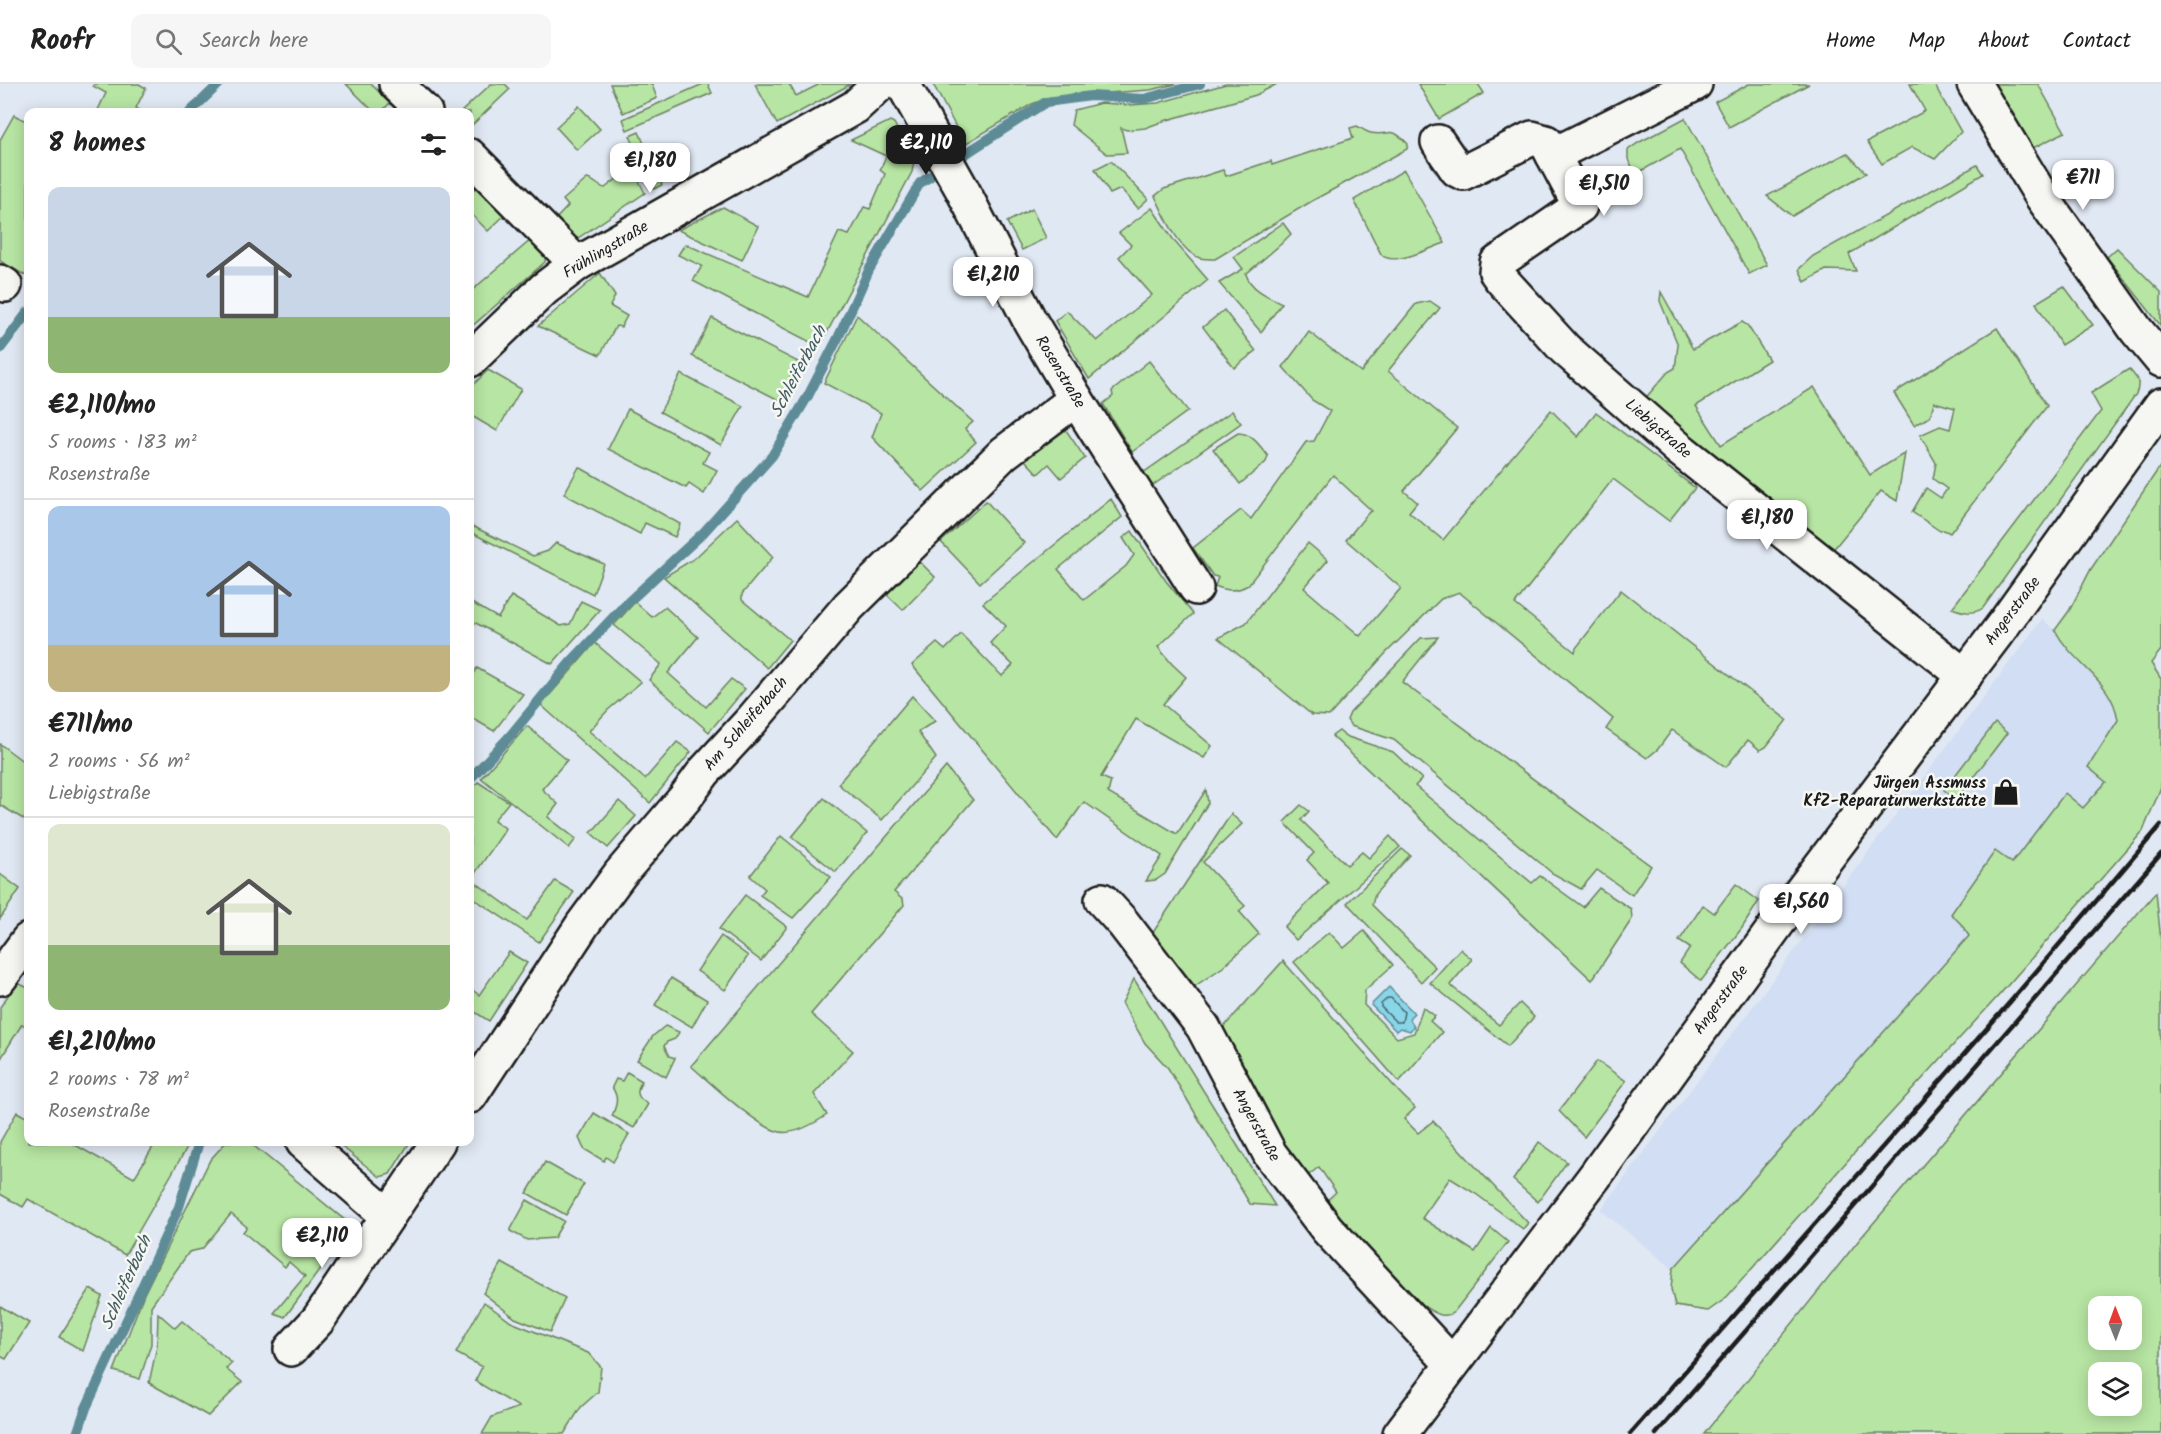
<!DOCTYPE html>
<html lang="en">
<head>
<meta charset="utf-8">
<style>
  body { margin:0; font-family:Kalam,sans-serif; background:#f6f6f6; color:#222; height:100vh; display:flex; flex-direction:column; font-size:22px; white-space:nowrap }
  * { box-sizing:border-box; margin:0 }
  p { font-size:20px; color:#767676 }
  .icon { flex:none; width:33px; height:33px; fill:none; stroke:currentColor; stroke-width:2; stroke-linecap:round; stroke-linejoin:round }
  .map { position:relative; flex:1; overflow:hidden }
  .panel { position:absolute; left:24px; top:24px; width:450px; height:1038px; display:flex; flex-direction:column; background:#fff; border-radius:12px; box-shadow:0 3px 15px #0003 }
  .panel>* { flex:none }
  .needle { width:39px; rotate:359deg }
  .buttons { position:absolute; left:2088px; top:1212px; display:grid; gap:12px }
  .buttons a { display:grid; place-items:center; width:54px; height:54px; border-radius:12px; background:#fff; box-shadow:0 3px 15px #0003; font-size:30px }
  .price { position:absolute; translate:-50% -51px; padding:0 14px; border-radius:12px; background:#fff; color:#222; font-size:20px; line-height:39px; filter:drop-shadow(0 2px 3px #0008) }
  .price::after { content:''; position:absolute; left:50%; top:36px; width:18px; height:14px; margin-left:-9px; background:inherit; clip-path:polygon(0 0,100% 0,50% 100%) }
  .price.current { background:#1c1c1c; color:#fff }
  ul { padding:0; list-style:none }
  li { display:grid; align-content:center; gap:12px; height:318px; padding:0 24px }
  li+li { border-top:2px solid #e0e0e0 }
  li span { display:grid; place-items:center; height:186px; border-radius:12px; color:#555 }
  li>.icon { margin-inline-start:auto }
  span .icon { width:108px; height:108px; fill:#fffc; stroke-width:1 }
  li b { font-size:26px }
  h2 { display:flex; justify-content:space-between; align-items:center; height:72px; padding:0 24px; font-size:26px }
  header { display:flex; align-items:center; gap:36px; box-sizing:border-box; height:84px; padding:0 30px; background:#fff; border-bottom:2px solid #e0e0e0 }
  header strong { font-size:28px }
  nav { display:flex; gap:33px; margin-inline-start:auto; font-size:21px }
  .search { width:420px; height:54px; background:#f6f6f6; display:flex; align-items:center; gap:15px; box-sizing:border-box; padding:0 21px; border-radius:12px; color:#767676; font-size:22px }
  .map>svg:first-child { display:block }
  .built { fill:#d1def3 }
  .green { fill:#b7e5a3; stroke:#6a8060; stroke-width:1.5; fill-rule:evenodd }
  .water { fill:#89d6e8; stroke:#5d8c96; stroke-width:1.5 }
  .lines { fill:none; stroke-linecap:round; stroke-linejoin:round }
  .shore { stroke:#48666e; stroke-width:1.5 }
  .stream { stroke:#5d8c96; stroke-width:10 }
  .street-casing { stroke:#1c1c1c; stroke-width:38 }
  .street { stroke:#f6f6f2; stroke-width:33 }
  .rail { stroke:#1c1c1c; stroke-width:4.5 }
  .labels { text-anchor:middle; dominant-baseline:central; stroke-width:5; stroke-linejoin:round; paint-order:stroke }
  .street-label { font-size:16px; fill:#1c1c1c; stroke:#f6f6f2 }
  .poi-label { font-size:16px; font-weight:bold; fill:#1c1c1c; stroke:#f6f6f2; text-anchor:end }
  .water-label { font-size:18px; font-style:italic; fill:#425d63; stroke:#f6f6f2 }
</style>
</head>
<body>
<header>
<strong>Roofr</strong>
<div class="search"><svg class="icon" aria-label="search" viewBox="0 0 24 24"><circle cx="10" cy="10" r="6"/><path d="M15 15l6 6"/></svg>Search here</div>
<nav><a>Home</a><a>Map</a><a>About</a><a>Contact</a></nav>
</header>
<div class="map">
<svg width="2161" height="1350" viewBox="0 0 2161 1350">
  <rect width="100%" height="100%" fill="#e0e8f3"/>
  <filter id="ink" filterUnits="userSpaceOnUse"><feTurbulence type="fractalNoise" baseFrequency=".0167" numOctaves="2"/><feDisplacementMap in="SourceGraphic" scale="12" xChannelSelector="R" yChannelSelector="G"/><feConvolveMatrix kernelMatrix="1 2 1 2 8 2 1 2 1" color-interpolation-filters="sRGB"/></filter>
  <g filter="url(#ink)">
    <polygon class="built" points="2042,535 2055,546 2070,568 2108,606 2116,621 2118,636 2109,652 2106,698 1673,1185 1601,1126"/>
    <g class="green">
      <polygon points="94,0 139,0 146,4 136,24 143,28 97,28 106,9 93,2"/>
      <polygon points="346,0 371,0 390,19 381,28 374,28"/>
      <polygon points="491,0 505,0 510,5 470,43 470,28 461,28"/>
      <polygon points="610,0 653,0 652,1 657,14 623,29"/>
      <polygon points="703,0 708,0 712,9 627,46 623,35"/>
      <polygon points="755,0 789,0 796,12 820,0 851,0 777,40"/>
      <polygon points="933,0 1176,0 1150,6 1051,13 1032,20 965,60"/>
      <polygon points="1226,0 1277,0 1256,11 1164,37 1145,44 1127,46 1121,44 1127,69 1107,70 1071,41 1074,26 1101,19 1130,21 1158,19"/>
      <polygon points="1418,0 1478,0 1484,9 1439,35"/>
      <polygon points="1749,0 1809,0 1729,43 1715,18"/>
      <polygon points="1910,0 1934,0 1961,48 1935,75 1912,63 1882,80 1867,58 1925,27"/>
      <polygon points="1995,0 2038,0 2065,48 2033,64"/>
      <polygon points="579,22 600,45 577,66 556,43"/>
      <polygon points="14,31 28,38 28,193 0,177 0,56"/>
      <polygon points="1685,34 1767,181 1749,190 1680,65 1636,90 1628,75 1628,66 1638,59"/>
      <polygon points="890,37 894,39 914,77 912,88 823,256 812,259 693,197 702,182 678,171 685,160 808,213 839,148 849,151 864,123 870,125 885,90 880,86 886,72 851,56"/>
      <path d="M 1357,42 C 1361,44 1366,48 1371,49 C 1391,53 1389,40 1408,60 L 1407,65 L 1312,117 L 1215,175 C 1211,175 1205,175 1200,174 C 1179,168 1164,130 1155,112 L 1164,105 L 1223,86 L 1226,92 L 1271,77 L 1272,81 L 1353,54 L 1350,44 Z"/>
      <polygon points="639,48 662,101 654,105 630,52"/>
      <polygon points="1847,69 1866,89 1792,132 1767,112"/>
      <polygon points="1111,77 1148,115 1138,124 1121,105 1110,110 1095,85"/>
      <polygon points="1977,81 1983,90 1849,170 1856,187 1826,186 1805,198 1799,185 1813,172"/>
      <path d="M 632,83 L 645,109 L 578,154 L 575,154 L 555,136 L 568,122 L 563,116 L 587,95 C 595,96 598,103 605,104 Z"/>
      <path d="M 1404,86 L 1445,159 C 1430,164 1392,184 1381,170 L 1354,116 Z"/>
      <polygon points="479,100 507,129 488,147 470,129 470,110"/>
      <polygon points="723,123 758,142 742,176 678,146"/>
      <polygon points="1152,124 1175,158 1208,196 1089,295 1055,237 1067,227 1097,257 1152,211 1119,173 1131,161 1119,149"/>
      <polygon points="1032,125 1046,154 1022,166 1007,138"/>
      <path d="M 1283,139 L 1291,150 L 1281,160 L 1246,190 C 1250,205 1269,213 1282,219 L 1261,248 L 1219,199 L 1243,185 L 1234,173 Z"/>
      <polygon points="532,155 545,170 545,178 470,244 470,208"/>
      <polygon points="2117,164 2161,208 2161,242 2107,173"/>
      <polygon points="600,189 615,212 610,222 627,232 621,243 616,242 600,271 538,242"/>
      <polygon points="2064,202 2093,241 2061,261 2036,219"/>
      <polygon points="1661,208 1693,265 1742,238 1748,242 1769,276 1696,322 1721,361 1814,303 1870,391 1905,369 1897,417 1881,407 1832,467 1642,318 1668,288 1675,284 1678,261 1660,217"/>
      <path d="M 1430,217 L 1440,224 L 1388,287 L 1457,344 L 1404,407 L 1417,418 L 1409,428 L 1443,456 L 1551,326 L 1578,353 L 1596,328 L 1695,404 L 1669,437 L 1613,395 L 1515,520 L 1575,568 L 1576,564 L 1621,506 L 1787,636 L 1766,663 L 1760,666 L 1748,656 L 1726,683 L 1672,646 L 1658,665 L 1647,674 L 1606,645 L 1613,635 L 1459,508 L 1441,515 L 1386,569 L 1329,632 L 1312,631 L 1218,554 L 1246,539 L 1308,459 L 1328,476 L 1304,504 L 1360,552 L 1401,504 L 1346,456 L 1368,429 L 1372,427 L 1333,391 L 1248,501 C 1236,508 1227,507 1215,502 L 1218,493 L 1213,492 L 1193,464 L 1241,426 L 1251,435 L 1306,358 L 1314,357 L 1330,327 L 1312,316 L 1283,283 L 1309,248 L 1361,288 L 1416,220 Z"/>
      <polygon points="1224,226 1256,267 1234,284 1203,243"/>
      <polygon points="857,231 973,338 965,345 976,358 923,407 872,353 881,329 824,299"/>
      <polygon points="712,234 798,278 779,316 692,272"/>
      <polygon points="1997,244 2047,322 1950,449 1944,446 1940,447 1912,428 1926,404 1941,414 1947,405 1933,395 1936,379 1920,351 1940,342 1950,345 1955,324 1934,318 1930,333 1914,341 1894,309"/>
      <polygon points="1149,277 1188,327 1132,368 1103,320 1113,312 1112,307"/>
      <path d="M 2129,285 C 2137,294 2141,298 2136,310 L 1983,524 C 1973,531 1963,528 1952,524 L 2101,327 L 2091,309 Z"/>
      <polygon points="488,286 521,305 497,347 470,331 470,304"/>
      <polygon points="681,290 743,322 721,361 660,328"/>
      <polygon points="628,325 709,368 703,379 717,386 704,410 689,400 686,404 608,365"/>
      <polygon points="1232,327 1241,339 1152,402 1143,389"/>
      <polygon points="1063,344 1066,346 1085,374 1061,394 1049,380 1038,390 1024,375 1058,345"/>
      <path d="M 1238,349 C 1252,349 1260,362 1268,372 L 1266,378 L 1240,400 L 1213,365 Z"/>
      <path d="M 2161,381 L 2161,566 L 2151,579 L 2161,595 L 2161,703 L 2143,747 L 2001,909 L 1849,1075 L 1725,1215 L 1708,1227 L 1675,1222 L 1671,1205 L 1673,1185 L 1969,852 L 1961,840 L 1951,830 L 1995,767 L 2012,779 L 2065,709 L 2083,724 L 2106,698 L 2088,683 L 2118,636 C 2112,595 2073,581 2055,546 L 2069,527 L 2091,485 Z"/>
      <polygon points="579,383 680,440 675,453 645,439 640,450 564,410"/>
      <polygon points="1111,415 1122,433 1058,485 1084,516 1126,482 1134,471 1123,454 1132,447 1166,497 1193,530 1158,563 1172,580 1186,593 1163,620 1212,662 1204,674 1136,635 1101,693 1111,697 1108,709 1177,750 1206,706 1208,719 1165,790 1156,796 1146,797 1162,772 1084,718 1057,756 912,581 937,559 945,566 961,550 1002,592 1013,581 990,559 1006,542 983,519"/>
      <polygon points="986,417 1024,459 980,499 941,458"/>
      <polygon points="737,434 773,473 742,510 742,516 790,556 767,584 664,493 695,474"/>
      <polygon points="470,441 533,472 548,467 556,459 604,480 593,510 470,448"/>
      <polygon points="921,479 935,493 903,526 885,509 913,480"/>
      <polygon points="511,512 561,542 570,540 581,517 600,526 552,580 470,536 470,518 498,534"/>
      <polygon points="635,518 652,533 665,523 698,553 668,589 706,623 731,595 745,605 709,648 649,596 661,580 614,541"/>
      <polygon points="1438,553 1402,598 1651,782 1632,811 1597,786 1581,805 1552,789 1394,656 1351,642 1347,636 1350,629 1421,554"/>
      <polygon points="595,559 641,598 608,626 589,647 645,695 677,658 691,668 650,719 541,621"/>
      <polygon points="477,584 523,610 494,647 470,633 470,596"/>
      <polygon points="912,612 935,637 918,648 936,674 882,736 838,700"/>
      <polygon points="1995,639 2007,649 1956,716 1944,706"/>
      <polygon points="527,642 567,676 542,705 558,720 548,733 576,755 569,764 481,694"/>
      <polygon points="1339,647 1345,652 1393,668 1422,695 1415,702 1532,799 1540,792 1583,823 1599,804 1631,825 1632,835 1592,896 1332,652"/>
      <polygon points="0,660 28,681 28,738 0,721"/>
      <path d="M 946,683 L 973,716 L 894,808 L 903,816 L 904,821 L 811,930 L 853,967 L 814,1010 L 827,1031 C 815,1039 794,1051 780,1048 C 758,1044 710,998 691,982 Z"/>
      <polygon points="478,698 509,718 494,736 505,744 503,749 471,795 527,836 555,797 574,808 539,858 470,812 470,707"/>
      <polygon points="824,714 867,749 836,788 792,753"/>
      <polygon points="619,717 636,732 608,764 591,749"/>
      <polygon points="1301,721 1309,727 1301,736 1347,781 1362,768 1369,774 1390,752 1400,763 1296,856 1284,843 1328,799 1307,776 1314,769 1284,738"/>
      <polygon points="1231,730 1242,740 1203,778 1245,822 1239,827 1259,850 1223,883 1195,902 1152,850"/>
      <polygon points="781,752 831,793 793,834 760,811 765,805 750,792"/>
      <polygon points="1402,765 1410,771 1375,810 1372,821 1435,883 1421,898 1347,819"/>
      <polygon points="0,790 20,805 0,835"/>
      <polygon points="1736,800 1759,817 1742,844 1701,897 1680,879 1690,864 1679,857 1703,821 1714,829"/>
      <path d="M 2156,808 L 2161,857 L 2161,1350 L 1704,1350 L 1859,1156 ZM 2098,1222 L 2132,1222 L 2132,1256 L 2098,1256 ZM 2098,1288 L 2132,1288 L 2132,1322 L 2098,1322 Z"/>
      <polygon points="745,811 787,843 761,877 719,845"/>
      <polygon points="1364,847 1393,881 1365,906 1364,921 1397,954 1414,949 1423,923 1435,932 1430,937 1442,948 1399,998 1294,878 1329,848 1344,864"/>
      <polygon points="721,852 748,872 725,906 697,887"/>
      <polygon points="1460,865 1472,875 1450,901 1499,941 1520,919 1534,933 1508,962 1430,899"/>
      <polygon points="509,868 527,879 489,937 470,925 470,904 479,911"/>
      <path d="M 1283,877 L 1401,1010 L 1415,1024 L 1404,1035 L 1418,1049 L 1433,1037 L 1528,1139 L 1523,1145 L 1476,1110 L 1450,1094 L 1422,1134 L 1475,1168 L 1491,1144 L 1508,1158 L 1454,1228 C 1450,1231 1447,1232 1441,1231 C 1410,1222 1347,1146 1323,1120 L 1336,1108 L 1319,1083 L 1302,1096 L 1222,945 Z"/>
      <polygon points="671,894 707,916 692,943 655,921"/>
      <polygon points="1134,895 1275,1122 1250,1120 1168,984 1145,959 1122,919"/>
      <polygon points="16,900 20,900 28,904 28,944 22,940 0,976 0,923"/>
      <polygon points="665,942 679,948 675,955 667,958 664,962 669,972 675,974 666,993 637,976 653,952"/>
      <polygon points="1597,977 1626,997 1584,1053 1559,1027"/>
      <path d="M 627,988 L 642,997 C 635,1008 637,1014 648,1020 L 634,1044 L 612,1032 C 617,1020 619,1014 612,1003 L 616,995 L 622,997 Z"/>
      <polygon points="17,1028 28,1034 28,1058 70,1058 134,1094 156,1058 190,1058 125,1171 28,1115 23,1123 0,1110 0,1058"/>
      <polygon points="594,1029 629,1050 613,1078 606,1073 604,1077 584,1065 579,1054"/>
      <polygon points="226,1058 249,1058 352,1142 285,1233 274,1229 305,1192 289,1178 285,1183 243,1148 247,1143 231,1130 202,1165 189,1168 151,1222 151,1260 140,1295 114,1287 144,1210 210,1076"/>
      <polygon points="336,1058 410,1058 390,1090 380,1093"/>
      <polygon points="1539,1058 1567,1078 1538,1118 1513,1096"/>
      <polygon points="545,1078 584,1100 566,1131 527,1109"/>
      <polygon points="527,1116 564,1137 554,1154 527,1156 510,1147"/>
      <polygon points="502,1179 565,1214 550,1248 515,1234 483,1209"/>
      <polygon points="90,1205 102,1212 83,1267 59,1253"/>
      <polygon points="484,1218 511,1238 588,1269 601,1283 598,1308 581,1323 564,1350 482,1350 492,1333 519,1323 475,1297 482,1283 456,1269"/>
      <polygon points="0,1222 29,1239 6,1275 0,1272"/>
      <polygon points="158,1229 175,1244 182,1237 232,1279 226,1285 242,1298 208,1332 149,1299 157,1262"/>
    </g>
    <polygon class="water" points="1389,903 1414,929 1409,934 1414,942 1410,947 1400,944 1396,947 1371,921"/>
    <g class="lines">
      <polygon class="shore" points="1388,914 1391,914 1404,928 1402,938 1396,938 1381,923 1381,920"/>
      <g class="stream">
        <polyline points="190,28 219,0"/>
        <polyline points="0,265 28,228"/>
        <polyline points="470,695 510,652 570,579 624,522 703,449 772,372 808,312 839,252 869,186 920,99 1046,18 1091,12 1144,15 1200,0"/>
        <polyline points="77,1350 86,1324 179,1123 199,1058"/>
      </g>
      <defs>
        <g id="street">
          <polyline points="396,0 425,28"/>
          <polyline points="903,0 962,105 1030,237 1076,315 1196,504"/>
          <polyline points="1974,0 2042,113 2137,247 2161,276"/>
          <polyline points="1438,58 1457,86 1463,89 1532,54 1546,58 1580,122 1497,179 1496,188 1501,195 1565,265 1678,364 1965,592"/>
          <polyline points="1553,71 1695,0"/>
          <polyline points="470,72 577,180"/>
          <polyline points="0,198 5,201"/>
          <polyline points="470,276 544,205 577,180 855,23 880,0"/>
          <polyline points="1102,816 1123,839 1203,943 1270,1070 1327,1145 1452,1280"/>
          <polyline points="0,894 28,856"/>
          <polyline points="470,1012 583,840 620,790 685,714 704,688 752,636 849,522 1004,369 1076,315"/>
          <polyline points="303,1058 388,1132"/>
          <polyline points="291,1265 318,1236 438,1058"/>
          <polyline points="1400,1350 1595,1092 1788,825 2003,541 2161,321"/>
        </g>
      </defs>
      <use href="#street" class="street-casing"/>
      <use href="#street" class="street"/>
      <g class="rail">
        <polyline points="1630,1350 2010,918 2161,741"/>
        <polyline points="1656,1350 2161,770"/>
      </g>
    </g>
  </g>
  <defs>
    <symbol id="shop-bare" viewBox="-9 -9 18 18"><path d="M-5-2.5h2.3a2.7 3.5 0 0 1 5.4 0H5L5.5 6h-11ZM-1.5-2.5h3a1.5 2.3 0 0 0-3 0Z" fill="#1c1c1c" stroke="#f6f6f2" stroke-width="2.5" paint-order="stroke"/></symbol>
  </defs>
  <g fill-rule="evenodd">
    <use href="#shop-bare" x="1987" y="689" width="38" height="38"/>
  </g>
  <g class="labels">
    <g class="street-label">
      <text transform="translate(606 166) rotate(-31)">Frühlingstraße</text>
      <text transform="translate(1060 288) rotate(59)">Rosenstraße</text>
      <text transform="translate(1658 345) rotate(41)">Liebigstraße</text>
      <text transform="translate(2013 527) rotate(-53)">Angerstraße</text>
      <text transform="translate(746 640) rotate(-49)">Am Schleiferbach</text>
      <text transform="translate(1721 916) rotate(-54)">Angerstraße</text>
      <text transform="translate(1256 1041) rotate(61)">Angerstraße</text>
    </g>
    <g class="poi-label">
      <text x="1986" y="699">Jürgen Assmuss<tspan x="1986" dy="18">KfZ-Reparaturwerkstätte</tspan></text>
    </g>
    <g class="water-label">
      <text transform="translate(799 288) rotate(-62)">Schleiferbach</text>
      <text transform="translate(127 1199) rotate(-66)">Schleiferbach</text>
    </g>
  </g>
</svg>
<div class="buttons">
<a><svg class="needle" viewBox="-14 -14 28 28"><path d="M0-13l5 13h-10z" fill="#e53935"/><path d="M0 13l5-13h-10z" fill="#767676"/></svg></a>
<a><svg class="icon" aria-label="layers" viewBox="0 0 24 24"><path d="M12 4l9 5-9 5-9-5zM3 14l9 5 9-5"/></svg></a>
</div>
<b class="price current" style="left:926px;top:92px">€2,110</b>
<b class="price" style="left:650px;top:110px">€1,180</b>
<b class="price" style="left:2083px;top:127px">€711</b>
<b class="price" style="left:1604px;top:133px">€1,510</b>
<b class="price" style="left:993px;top:224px">€1,210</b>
<b class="price" style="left:1767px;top:467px">€1,180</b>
<b class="price" style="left:1801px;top:851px">€1,560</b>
<b class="price" style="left:322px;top:1185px">€2,110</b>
<section class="panel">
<h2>8 homes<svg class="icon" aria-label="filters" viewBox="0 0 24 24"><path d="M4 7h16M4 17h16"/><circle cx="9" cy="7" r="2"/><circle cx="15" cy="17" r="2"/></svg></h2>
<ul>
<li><span style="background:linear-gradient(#c9d6e8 70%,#8fb573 0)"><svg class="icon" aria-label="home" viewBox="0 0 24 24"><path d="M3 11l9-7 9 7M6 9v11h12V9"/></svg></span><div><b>€2,110/mo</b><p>5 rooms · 183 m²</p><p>Rosenstraße</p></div></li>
<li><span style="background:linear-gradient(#a9c7e8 75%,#c2b280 0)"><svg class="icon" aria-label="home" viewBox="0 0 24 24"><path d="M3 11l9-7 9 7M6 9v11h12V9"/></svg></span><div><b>€711/mo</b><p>2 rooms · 56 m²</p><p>Liebigstraße</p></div></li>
<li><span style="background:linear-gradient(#dfe7d0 65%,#8fb573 0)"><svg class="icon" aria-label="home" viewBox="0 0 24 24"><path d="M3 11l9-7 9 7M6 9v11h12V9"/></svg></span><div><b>€1,210/mo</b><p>2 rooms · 78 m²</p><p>Rosenstraße</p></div></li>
</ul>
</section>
</div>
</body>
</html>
